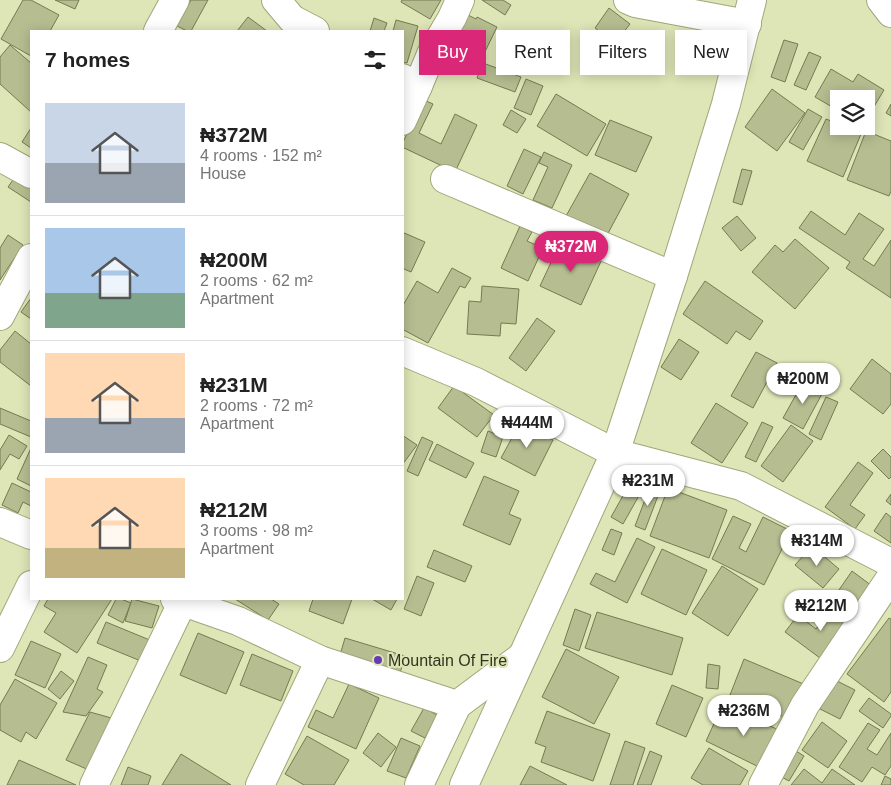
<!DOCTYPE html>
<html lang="en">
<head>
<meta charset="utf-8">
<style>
  body { margin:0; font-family:Helvetica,sans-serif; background:#f2f2f2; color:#222; height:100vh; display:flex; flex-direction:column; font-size:19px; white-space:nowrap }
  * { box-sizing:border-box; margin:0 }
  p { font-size:16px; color:#767676 }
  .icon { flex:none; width:28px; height:28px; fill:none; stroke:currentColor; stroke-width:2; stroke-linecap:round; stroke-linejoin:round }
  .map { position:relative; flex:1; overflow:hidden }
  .sheet { position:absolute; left:30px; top:30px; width:374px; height:570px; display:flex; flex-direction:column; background:#fff; border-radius:0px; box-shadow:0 2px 12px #0003 }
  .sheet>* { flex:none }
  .banner { position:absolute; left:419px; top:30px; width:396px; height:45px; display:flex; gap:10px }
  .buttons { position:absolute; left:830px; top:90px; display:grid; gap:10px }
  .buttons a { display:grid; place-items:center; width:45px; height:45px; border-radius:0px; background:#fff; box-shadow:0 2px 12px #0003; font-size:25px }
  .price { position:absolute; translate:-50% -42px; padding:0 11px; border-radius:18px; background:#fff; color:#222; font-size:16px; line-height:32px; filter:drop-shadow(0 1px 2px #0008) }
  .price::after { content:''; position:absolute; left:50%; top:30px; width:15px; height:11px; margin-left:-8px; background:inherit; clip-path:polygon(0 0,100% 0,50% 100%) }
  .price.on { background:#db2777; color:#fff }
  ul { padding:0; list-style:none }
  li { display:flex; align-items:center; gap:15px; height:125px; padding:0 15px }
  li+li { border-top:1px solid #e0e0e0 }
  li span { display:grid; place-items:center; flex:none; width:140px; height:100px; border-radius:0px; color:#555 }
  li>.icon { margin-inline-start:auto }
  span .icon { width:60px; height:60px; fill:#fffc; stroke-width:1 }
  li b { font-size:21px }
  h2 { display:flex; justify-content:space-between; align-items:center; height:60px; padding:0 15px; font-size:21px }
  .tag { padding:0 18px; border-radius:0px; background:#fff; box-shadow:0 2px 12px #0003; font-size:18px; line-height:45px }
  .tag.on { background:#db2777; color:#fff }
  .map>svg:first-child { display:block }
  .building { fill:#b6bd90; stroke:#757b50 }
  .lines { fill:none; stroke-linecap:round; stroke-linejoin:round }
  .minor-casing { stroke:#a0a77a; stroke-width:30 }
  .minor { stroke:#fff; stroke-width:28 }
  .poi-dot { fill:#663cb4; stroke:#dee5b6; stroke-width:2 }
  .labels { text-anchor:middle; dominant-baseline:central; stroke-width:4; stroke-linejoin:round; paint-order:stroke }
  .poi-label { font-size:16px; fill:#313421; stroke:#dee5b6; text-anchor:start }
</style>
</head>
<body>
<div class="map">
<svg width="891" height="785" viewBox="0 0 891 785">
  <rect width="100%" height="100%" fill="#dee5b6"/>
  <g class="building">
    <polygon points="23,0 31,0 59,15 50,31 31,31 31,56 1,39"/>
    <polygon points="55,0 79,0 75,9"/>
    <polygon points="191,0 208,0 191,31 187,31 177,26"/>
    <polygon points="402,0 441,0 430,19 401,2"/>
    <polygon points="482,0 503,0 511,5 505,15"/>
    <polygon points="609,8 630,24 615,43 595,28"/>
    <polygon points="462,12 476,19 477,17 497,27 481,60 447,42"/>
    <polygon points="248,17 267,31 237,31"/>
    <polygon points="374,18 387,23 384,31 370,31"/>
    <polygon points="396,20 418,26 407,63 402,62 402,31 393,31"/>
    <polygon points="784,40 798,44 785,82 771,77"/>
    <polygon points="10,45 31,63 31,112 0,84 0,57"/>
    <polygon points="809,52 821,57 806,90 794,85"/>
    <polygon points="483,63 521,77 515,92 477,78"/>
    <polygon points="831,69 853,82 858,74 884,90 866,120 866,99 839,99 839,111 815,97"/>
    <polygon points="526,79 543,86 531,115 514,108"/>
    <polygon points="772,89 805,113 777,151 745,127"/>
    <polygon points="556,94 606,124 587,156 537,126"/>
    <polygon points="424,100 433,104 419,133 441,144 455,114 477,125 455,172 402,147 402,144"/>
    <polygon points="891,104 891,116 886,113"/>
    <polygon points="808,109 822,117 803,150 789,142"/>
    <polygon points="511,110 526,119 517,133 503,125"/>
    <polygon points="826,119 839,124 839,126 843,126 861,134 843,177 807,161"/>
    <polygon points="610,120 652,137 636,172 595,155"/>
    <polygon points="31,128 31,148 22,142"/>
    <polygon points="866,131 891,141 891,191 889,196 847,180"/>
    <polygon points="524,149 541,157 523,194 507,186"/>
    <polygon points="544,152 572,165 552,208 533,200 548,167 539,163"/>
    <polygon points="742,169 752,171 742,205 733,202"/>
    <polygon points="590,173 629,194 606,237 566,216"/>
    <polygon points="17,174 31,183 31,202 8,187"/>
    <polygon points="811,211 845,235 859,213 884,229 863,259 874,266 891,240 891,298 846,268 850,262 799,228"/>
    <polygon points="737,216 756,238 741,251 722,228"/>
    <polygon points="520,226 532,232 527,241 543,248 528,281 501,268"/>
    <polygon points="402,232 425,242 411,272 402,268"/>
    <polygon points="8,235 23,245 0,280 0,248"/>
    <polygon points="795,239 829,268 795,309 752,272 775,245 783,252"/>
    <polygon points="561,241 602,259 581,305 540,286"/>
    <polygon points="452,268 471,278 465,288 460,286 428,343 402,329 402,307 417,281 438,293"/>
    <polygon points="705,281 763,321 750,340 736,331 727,344 683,314"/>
    <polygon points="482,286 519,289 516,324 501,323 500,336 467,334 469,301 481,302"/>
    <polygon points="31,298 31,319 21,312"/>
    <polygon points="537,318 555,331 526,371 509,358"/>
    <polygon points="15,331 31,344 31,386 0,362 0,350"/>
    <polygon points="679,339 699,352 681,380 661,367"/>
    <polygon points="756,352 777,363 753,408 731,396"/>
    <polygon points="872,359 891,374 891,404 883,414 850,389"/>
    <polygon points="803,382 823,392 803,429 783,418"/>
    <polygon points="454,386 494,415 477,437 438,408"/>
    <polygon points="826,397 838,402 821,440 809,434"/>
    <polygon points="716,403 748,423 722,463 691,443"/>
    <polygon points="0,408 31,421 31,437 0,424"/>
    <polygon points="762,422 773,427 756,462 745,457"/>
    <polygon points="520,423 553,440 535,476 501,458"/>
    <polygon points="791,425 813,441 783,482 761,466"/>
    <polygon points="488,431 503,437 496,457 481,452"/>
    <polygon points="9,435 27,446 19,459 10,454 0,470 0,450"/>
    <polygon points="402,435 417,445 402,465"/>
    <polygon points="422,437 433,442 418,476 407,471"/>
    <polygon points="437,444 474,463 466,478 429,460"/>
    <polygon points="31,448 31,486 17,479"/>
    <polygon points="883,449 891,457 891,477 889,479 871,461"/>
    <polygon points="858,462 873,473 850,505 865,515 855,529 825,507"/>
    <polygon points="484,476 519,491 509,514 521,519 510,545 463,525"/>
    <polygon points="633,478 645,485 623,524 611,517"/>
    <polygon points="12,483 31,492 31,506 23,502 18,513 2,505"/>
    <polygon points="651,484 661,488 645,530 635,526"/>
    <polygon points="668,488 727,510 709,558 650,536"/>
    <polygon points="891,494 891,505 886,501"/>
    <polygon points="886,513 891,517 891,543 874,531"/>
    <polygon points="733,516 751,524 739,548 746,552 763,517 791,531 764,585 712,559"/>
    <polygon points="611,529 622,533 614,555 602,550"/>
    <polygon points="637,538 655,547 627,603 590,584 596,573 615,582"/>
    <polygon points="812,546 839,569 823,588 795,565"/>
    <polygon points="662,549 707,570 686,615 641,594"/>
    <polygon points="434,550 472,566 465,582 427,567"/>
    <polygon points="722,566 758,589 728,636 692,613"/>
    <polygon points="852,571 876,589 856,617 832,600"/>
    <polygon points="417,576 434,583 421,616 404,609"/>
    <polygon points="48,599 112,599 77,653 44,632 56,613 44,606"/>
    <polygon points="116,599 121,599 131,603 123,623 108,615"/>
    <polygon points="132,599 159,606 152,628 125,621"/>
    <polygon points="235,599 271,599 279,604 268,620"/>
    <polygon points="313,599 352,599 343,624 309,611"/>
    <polygon points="372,599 397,599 391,610"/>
    <polygon points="834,604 854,619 824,661 785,632 798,615 816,629"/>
    <polygon points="575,609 591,615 579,651 563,645"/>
    <polygon points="597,612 683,638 672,675 585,648"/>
    <polygon points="889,618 891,619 891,692 884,702 847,674"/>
    <polygon points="106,622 157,643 148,664 97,643"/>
    <polygon points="198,633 244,652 226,694 180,675"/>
    <polygon points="345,638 405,656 400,673 340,655"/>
    <polygon points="31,641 61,654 45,688 15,675"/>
    <polygon points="566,649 619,677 594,724 542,697"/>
    <polygon points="252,654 293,671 281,701 240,685"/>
    <polygon points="88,657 107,665 97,689 103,692 86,716 63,712"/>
    <polygon points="744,659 806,685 791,720 730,695"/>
    <polygon points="708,664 720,666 718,689 706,688"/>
    <polygon points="61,671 74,681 60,699 48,689"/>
    <polygon points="15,679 57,703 36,739 26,732 21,742 0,730 0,705"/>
    <polygon points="835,680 855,690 840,719 820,709"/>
    <polygon points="349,684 379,698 356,749 308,727 316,710 333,718"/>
    <polygon points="672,685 703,698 686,737 656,724"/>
    <polygon points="869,698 891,714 891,716 883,728 859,711"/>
    <polygon points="723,704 783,732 765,770 706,741"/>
    <polygon points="424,708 437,715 425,738 411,731"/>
    <polygon points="547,711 610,734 593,781 541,762 546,747 535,743"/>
    <polygon points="90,712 122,721 98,774 66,760"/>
    <polygon points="822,722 847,741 828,768 802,750"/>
    <polygon points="868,723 880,730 867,749 877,755 891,733 891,766 885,775 872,767 862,782 839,767"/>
    <polygon points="378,733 396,747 381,767 363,753"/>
    <polygon points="307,736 349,760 334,785 304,785 285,774"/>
    <polygon points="401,738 420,746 406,778 387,771"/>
    <polygon points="625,741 645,748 633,785 610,785"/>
    <polygon points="788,746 804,756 789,781 772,772"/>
    <polygon points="709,748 748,771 740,785 703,785 691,778"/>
    <polygon points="650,751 662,756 651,785 637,785"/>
    <polygon points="181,754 231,785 162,785"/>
    <polygon points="19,760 76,785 7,785"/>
    <polygon points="530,766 567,785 520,785"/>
    <polygon points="128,767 151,776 148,785 121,785"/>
    <polygon points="804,769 822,783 832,769 855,785 791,785"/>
    <polygon points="885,776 891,779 891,785 881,785"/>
  </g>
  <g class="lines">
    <defs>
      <g id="minor">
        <polyline points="276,0 292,19 315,31"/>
        <polyline points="628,0 635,3 747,24"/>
        <polyline points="881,0 891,13"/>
        <polyline points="158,31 175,0"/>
        <polyline points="402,78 418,86 432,52 452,18 460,0"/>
        <polyline points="402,121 418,86"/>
        <polyline points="0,157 31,174"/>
        <polyline points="445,179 673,276"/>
        <polyline points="0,316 31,258"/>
        <polyline points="402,351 476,382 615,453 741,486 891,563"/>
        <polyline points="0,522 31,535"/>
        <polyline points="175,599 238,621 320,660 457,705 520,658"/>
        <polyline points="0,648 31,585"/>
        <polyline points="94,785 184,599"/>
        <polyline points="260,785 320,660"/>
        <polyline points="419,785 457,705"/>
        <polyline points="464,785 615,453 673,276 726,104 752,0"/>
        <polyline points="763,785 805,705 891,577"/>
      </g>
    </defs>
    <use href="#minor" class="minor-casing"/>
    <use href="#minor" class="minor"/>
  </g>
  <circle class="poi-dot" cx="378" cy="660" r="5"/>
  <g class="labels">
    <g class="poi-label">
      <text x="388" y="660">Mountain Of Fire</text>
    </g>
  </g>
</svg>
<div class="buttons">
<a><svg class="icon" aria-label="layers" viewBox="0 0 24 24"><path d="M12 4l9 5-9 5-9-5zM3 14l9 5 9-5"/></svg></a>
</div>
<b class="price on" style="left:571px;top:273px">₦372M</b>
<b class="price" style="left:803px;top:405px">₦200M</b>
<b class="price" style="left:527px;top:449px">₦444M</b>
<b class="price" style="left:648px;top:507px">₦231M</b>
<b class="price" style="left:817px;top:567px">₦314M</b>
<b class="price" style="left:821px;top:632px">₦212M</b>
<b class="price" style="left:744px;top:737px">₦236M</b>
<div class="banner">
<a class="tag on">Buy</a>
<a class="tag">Rent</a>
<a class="tag">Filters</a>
<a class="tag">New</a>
</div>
<section class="sheet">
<h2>7 homes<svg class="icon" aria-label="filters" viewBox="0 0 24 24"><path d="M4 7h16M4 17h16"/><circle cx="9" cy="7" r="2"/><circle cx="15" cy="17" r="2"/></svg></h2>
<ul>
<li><span style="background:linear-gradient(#c9d6e8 60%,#9aa5b1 0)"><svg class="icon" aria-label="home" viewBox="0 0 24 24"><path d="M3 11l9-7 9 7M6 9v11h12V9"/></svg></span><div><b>₦372M</b><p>4 rooms · 152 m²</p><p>House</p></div></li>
<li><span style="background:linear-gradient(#a9c7e8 65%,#7fa58c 0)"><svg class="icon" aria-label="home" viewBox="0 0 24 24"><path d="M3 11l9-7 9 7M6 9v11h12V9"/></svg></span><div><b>₦200M</b><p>2 rooms · 62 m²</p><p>Apartment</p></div></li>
<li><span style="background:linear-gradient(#ffd9b3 65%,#9aa5b1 0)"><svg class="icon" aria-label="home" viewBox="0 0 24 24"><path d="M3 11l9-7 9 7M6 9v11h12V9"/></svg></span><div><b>₦231M</b><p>2 rooms · 72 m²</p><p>Apartment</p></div></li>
<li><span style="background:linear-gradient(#ffd9b3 70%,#c2b280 0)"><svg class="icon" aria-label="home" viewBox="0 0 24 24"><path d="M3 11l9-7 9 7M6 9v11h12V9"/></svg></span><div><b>₦212M</b><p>3 rooms · 98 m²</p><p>Apartment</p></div></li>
</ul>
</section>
</div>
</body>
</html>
